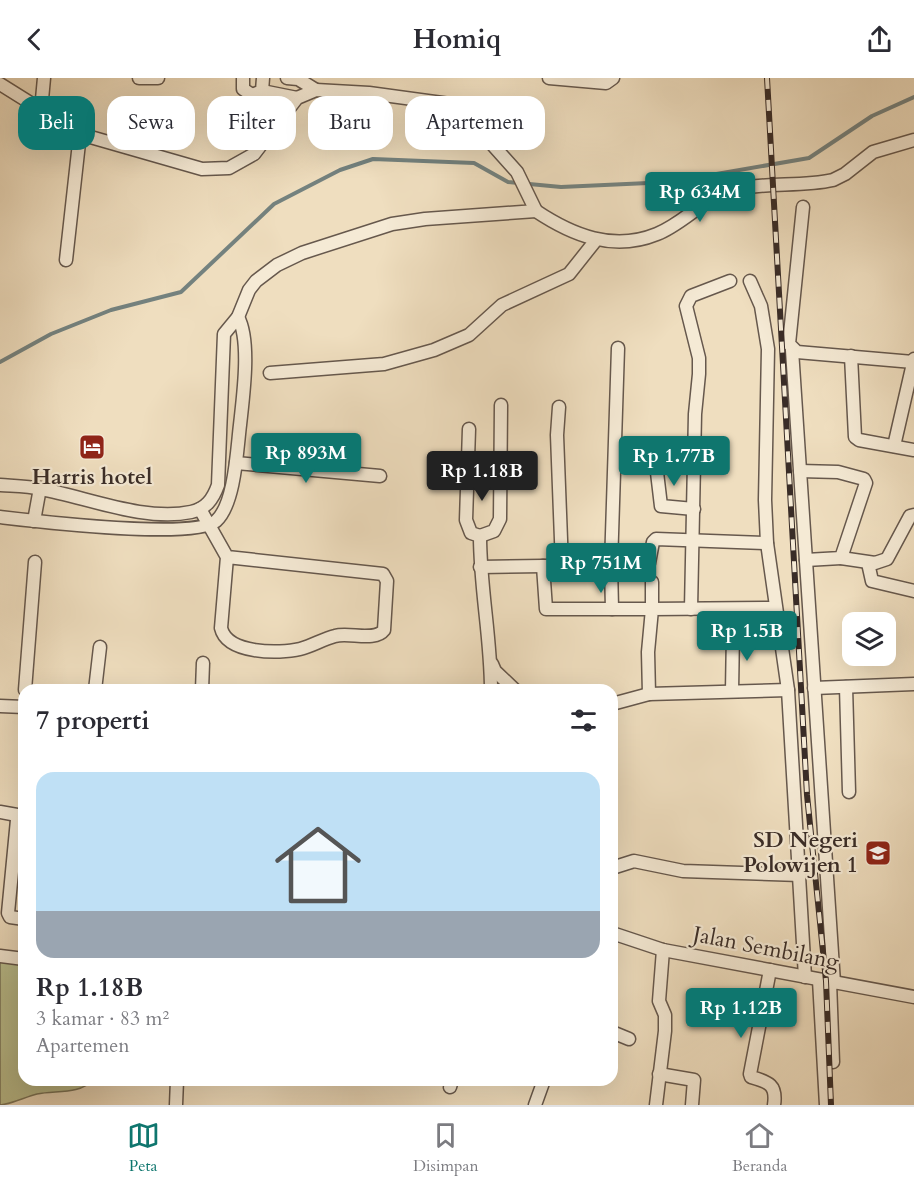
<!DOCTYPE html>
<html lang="id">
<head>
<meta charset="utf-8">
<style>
  body { margin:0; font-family:Cardo,serif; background:#f2f2f3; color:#2b2b33; height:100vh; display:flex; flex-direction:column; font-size:22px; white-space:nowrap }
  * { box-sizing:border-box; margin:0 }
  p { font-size:20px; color:#7c7c81 }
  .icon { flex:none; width:33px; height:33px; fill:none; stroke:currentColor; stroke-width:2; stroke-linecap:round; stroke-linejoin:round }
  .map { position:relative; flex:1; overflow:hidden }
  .panel { position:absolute; left:18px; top:606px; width:600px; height:402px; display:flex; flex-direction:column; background:#fff; border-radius:18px; box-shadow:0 6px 24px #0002 }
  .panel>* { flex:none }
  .guide { position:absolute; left:18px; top:18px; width:600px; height:54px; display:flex; gap:12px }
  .buttons { position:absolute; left:842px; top:534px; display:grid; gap:12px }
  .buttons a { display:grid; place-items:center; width:54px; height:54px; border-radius:12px; background:#fff; box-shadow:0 6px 24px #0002; font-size:30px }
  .price { position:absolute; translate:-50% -51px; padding:0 14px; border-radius:6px; background:#0f766e; color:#fff; font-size:20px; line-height:39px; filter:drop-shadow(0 2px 3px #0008) }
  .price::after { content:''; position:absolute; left:50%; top:36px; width:18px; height:14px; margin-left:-9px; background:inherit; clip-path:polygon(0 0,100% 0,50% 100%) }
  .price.selected { background:#222; color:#fff }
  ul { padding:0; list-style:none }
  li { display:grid; align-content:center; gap:12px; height:318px; padding:0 18px }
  li span { display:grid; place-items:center; height:186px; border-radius:18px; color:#555 }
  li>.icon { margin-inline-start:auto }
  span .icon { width:108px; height:108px; fill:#fffc; stroke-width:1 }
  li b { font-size:26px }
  h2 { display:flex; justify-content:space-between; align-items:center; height:72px; padding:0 18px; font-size:26px }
  .chip { padding:0 21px; border-radius:18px; background:#fff; box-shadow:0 6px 24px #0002; font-size:21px; line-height:54px }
  .chip.selected { background:#0f766e; color:#fff }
  header { display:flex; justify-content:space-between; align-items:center; height:78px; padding:0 18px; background:#fff; font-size:27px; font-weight:800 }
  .tabs { display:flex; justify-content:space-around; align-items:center; height:84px; border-top:2px solid #e1e1e2; background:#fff; font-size:16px; color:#7c7c81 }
  .tabs a { display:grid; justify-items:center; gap:3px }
  .tabs .selected { color:#0f766e }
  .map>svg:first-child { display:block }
  .green { fill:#bbc191; stroke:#7a765c; stroke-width:1.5 }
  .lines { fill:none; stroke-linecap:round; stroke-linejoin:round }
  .stream { stroke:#74827f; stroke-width:4 }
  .minor-casing { stroke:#66584d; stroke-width:15 }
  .minor { stroke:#f5ead5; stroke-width:12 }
  .rail-casing { stroke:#392c27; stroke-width:6 }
  .rail { stroke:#f5ead5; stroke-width:4; stroke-dasharray:11; stroke-linecap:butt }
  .labels { text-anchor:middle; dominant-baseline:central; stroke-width:4.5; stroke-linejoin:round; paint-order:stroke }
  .poi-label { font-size:22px; font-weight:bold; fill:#392c27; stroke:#f5ead5 }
  .street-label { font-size:22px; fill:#392c27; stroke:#f5ead5 }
</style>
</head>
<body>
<header><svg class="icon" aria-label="back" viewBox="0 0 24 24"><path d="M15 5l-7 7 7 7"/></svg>Homiq<svg class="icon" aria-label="share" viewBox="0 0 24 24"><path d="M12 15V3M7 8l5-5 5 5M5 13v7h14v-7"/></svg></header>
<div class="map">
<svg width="914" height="1027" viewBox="0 0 914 1027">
  <rect width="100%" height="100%" fill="#efdebf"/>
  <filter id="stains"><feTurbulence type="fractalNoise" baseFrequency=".00333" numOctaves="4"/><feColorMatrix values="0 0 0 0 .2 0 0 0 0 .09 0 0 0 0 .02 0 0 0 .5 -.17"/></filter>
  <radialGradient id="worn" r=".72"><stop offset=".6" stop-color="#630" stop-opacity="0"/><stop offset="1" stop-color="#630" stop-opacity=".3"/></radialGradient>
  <path class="green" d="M 0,881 L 24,884 L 24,1002 L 93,1002 C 79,1017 56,1012 37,1016 C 25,1019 12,1026 0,1027 Z"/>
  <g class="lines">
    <polyline class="stream" points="0,284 51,256 111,232 181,214 274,126 340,92 373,81 474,85 508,104 561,109 670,104 809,80 872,38 914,19"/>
    <defs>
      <g id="minor">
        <polyline points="139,0 158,0"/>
        <polyline points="243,0 243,11 252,17 262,13 263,0"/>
        <polyline points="287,0 298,1 316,12"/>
        <polyline points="549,0 606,5 613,0"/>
        <path d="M 0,6 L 80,56 L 202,91 L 229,90 L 254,76 L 297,20 L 316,12 L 369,15 L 457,27 L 517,94 L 536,133 L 425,141 L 392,146 L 302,175 L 277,187 L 256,203 L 249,212 L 238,239 L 224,256 L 218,407 C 213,421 206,431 191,434 C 145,444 86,419 41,411 C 28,408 14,408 0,407"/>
        <polyline points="262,13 297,20"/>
        <polyline points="41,32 44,0"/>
        <polyline points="803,129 789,266 797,274 913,284"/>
        <path d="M 536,133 C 572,157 613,174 657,156 C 685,145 705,118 736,111 C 768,104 802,109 833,102 L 845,96 L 873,74 L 914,62"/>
        <polyline points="66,182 80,56"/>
        <polyline points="750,203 761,228 768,271 765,422 767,465 788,612 805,899"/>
        <polyline points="618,270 611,487 543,488 546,531 652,531 652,504"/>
        <polyline points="792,272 834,905"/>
        <polyline points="851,278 855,359 859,362 914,372"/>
        <polyline points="270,295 384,286 434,272 469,257 502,227 569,196 596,162"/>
        <polyline points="559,329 557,357 562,488"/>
        <path d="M 469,351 L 466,442 L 471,455 L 480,458 C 480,510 491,560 491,612"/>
        <polyline points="894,368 914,281"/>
        <polyline points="236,385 380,398"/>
        <polyline points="656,386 661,428 694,431"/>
        <polyline points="800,393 838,394 864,401 866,405 841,480 806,482"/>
        <path d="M 200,431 L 227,479 L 221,550 C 227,576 279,576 300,571 C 312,568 323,561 335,558 C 349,554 375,564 384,552 L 387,503 L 383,496 L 227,479"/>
        <path d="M 0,439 C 35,443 194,462 216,443 C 235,426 237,371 240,347 C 243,319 251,263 238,239"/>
        <polyline points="34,443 40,410"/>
        <polyline points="480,458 494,453 500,441 501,327"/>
        <polyline points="841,480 875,485 887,481 910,438 914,437"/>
        <polyline points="868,485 872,503 914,513"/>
        <polyline points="480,489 543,488"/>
        <polyline points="612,531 611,487 649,485 653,464 656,461 767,465"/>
        <polyline points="691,531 695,336 699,296 699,280 686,228 691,218 730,203"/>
        <polyline points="492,586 495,593 515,612"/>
        <polyline points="846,609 849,714"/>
        <polyline points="814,610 914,606"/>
        <polyline points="25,612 35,484"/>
        <polyline points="95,612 100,569"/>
        <polyline points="202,612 203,585"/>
        <polyline points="732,613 733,555"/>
        <polyline points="649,616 648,574 652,531 771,530"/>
        <polyline points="612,626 649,616 788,612"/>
        <polyline points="0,628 24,629"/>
        <polyline points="0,734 17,737 17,742 20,743"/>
        <polyline points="17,742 8,835 10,839 24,841"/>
        <polyline points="612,790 634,783 683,793 800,797"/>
        <polyline points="612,855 663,872 914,919"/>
        <polyline points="0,878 24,881"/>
        <path d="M 770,892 L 750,996 L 751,999 C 769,1004 777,1007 774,1027"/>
        <polyline points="819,902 826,1027"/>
        <polyline points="830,904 833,984"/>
        <polyline points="612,954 629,961"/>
        <polyline points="659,996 694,1002 692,1027"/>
        <polyline points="450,1009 452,1002"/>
        <polyline points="176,1027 177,1002"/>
        <polyline points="535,1027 544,1002"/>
        <polyline points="656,1027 665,953 665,937 659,923 663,872"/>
      </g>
    </defs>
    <use href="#minor" class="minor-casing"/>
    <use href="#minor" class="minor"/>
    <defs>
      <polyline id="rail" points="767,0 807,717 826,903 831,1027"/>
    </defs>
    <use href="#rail" class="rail-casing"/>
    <use href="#rail" class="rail"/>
  </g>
  <defs>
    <symbol id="hotel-square" viewBox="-11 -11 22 22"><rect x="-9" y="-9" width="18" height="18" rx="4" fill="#8f2418" stroke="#f5ead5"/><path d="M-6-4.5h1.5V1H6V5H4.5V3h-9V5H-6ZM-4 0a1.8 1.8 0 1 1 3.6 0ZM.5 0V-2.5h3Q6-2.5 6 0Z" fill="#fff"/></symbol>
    <symbol id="school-square" viewBox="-11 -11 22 22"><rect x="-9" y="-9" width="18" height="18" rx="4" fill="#8f2418" stroke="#f5ead5"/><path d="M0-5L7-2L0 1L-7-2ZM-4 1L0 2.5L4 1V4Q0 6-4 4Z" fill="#fff"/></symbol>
  </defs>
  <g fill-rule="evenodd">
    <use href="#hotel-square" x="77" y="354" width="30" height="30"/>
    <use href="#school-square" x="863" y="760" width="30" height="30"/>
  </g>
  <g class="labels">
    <g class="poi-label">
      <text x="92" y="399">Harris hotel</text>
      <text x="858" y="762" text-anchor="end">SD Negeri<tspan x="858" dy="25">Polowijen 1</tspan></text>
    </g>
    <g class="street-label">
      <text transform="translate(766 870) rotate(11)">Jalan Sembilang</text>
    </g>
  </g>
  <rect width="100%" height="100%" filter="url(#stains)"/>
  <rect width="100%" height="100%" fill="url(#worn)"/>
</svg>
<div class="buttons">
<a><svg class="icon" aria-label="layers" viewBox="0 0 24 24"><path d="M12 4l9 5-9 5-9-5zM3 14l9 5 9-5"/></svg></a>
</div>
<b class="price" style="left:700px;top:145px">Rp 634M</b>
<b class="price" style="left:306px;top:406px">Rp 893M</b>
<b class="price" style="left:674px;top:409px">Rp 1.77B</b>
<b class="price selected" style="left:482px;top:424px">Rp 1.18B</b>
<b class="price" style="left:601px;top:516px">Rp 751M</b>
<b class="price" style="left:747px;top:584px">Rp 1.5B</b>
<b class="price" style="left:741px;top:961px">Rp 1.12B</b>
<div class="guide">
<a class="chip selected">Beli</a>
<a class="chip">Sewa</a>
<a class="chip">Filter</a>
<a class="chip">Baru</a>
<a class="chip">Apartemen</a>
</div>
<section class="panel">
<h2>7 properti<svg class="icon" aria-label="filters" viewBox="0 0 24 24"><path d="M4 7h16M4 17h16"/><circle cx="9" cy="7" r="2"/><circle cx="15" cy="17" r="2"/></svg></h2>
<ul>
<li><span style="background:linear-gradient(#bfe0f5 75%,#9aa5b1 0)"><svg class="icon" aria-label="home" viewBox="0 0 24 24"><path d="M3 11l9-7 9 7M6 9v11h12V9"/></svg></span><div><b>Rp 1.18B</b><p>3 kamar · 83 m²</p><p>Apartemen</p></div></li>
</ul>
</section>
</div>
<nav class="tabs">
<a class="selected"><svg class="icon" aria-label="map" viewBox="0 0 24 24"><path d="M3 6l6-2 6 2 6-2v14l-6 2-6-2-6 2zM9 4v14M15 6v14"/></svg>Peta</a>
<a><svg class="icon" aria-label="saved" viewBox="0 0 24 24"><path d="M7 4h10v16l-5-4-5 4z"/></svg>Disimpan</a>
<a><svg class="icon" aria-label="home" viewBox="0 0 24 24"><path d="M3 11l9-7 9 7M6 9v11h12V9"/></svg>Beranda</a>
</nav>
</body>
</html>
